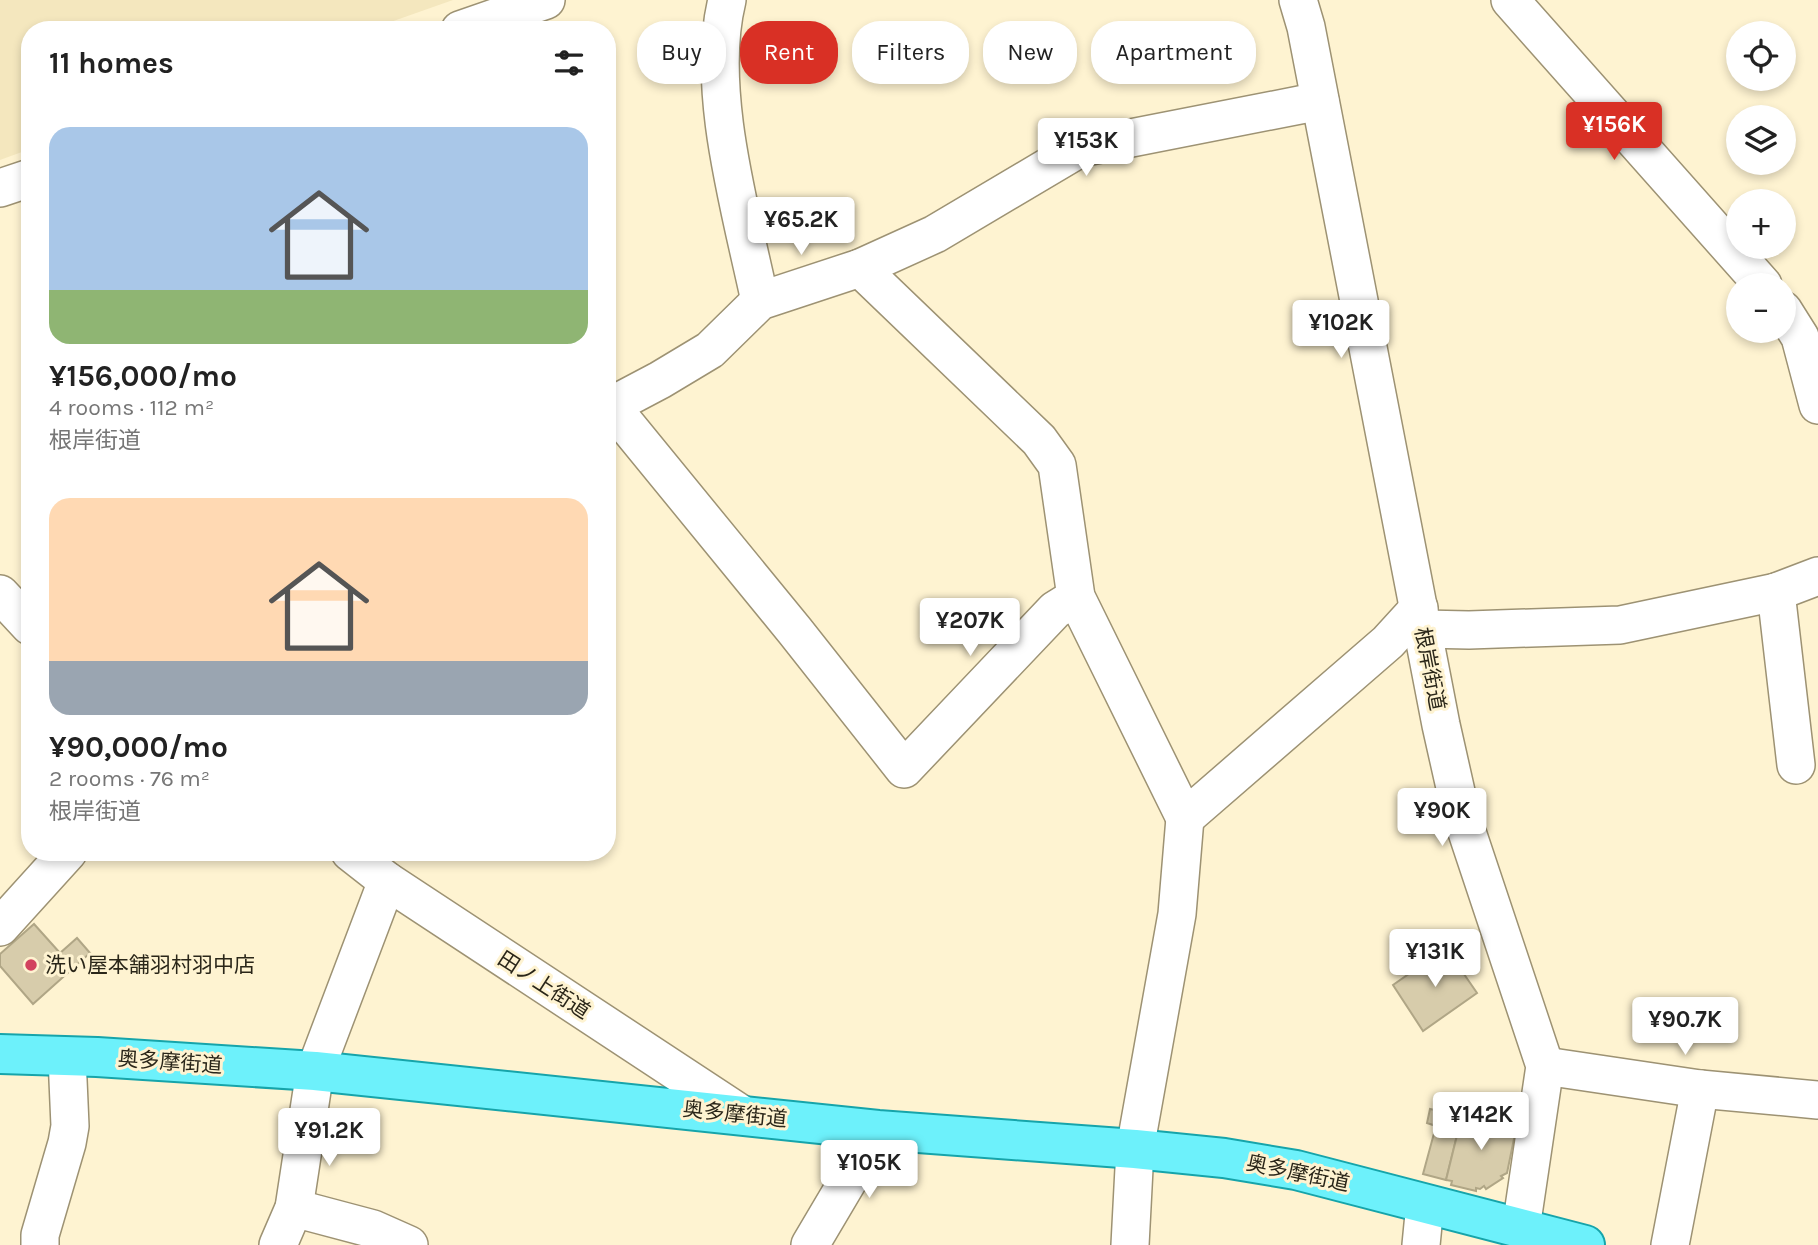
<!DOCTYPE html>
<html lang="en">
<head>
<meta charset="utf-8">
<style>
  body { margin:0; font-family:Karla,"Noto Sans JP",sans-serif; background:#f2f2f2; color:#222; height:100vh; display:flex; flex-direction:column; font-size:26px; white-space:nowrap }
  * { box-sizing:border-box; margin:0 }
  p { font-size:23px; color:#767676 }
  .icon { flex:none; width:38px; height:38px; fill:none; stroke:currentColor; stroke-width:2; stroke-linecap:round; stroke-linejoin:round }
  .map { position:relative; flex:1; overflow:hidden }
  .details { position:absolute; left:21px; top:21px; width:595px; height:840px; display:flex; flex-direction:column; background:#fff; border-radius:28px; box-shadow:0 4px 10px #0003 }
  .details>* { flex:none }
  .top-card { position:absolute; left:637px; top:21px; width:665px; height:63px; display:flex; gap:14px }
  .tools { position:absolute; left:1726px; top:21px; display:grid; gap:14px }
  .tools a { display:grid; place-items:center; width:70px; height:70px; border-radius:50%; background:#fff; box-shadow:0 4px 10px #0003; font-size:35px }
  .price { position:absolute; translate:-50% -60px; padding:0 16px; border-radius:7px; background:#fff; color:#222; font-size:23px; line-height:46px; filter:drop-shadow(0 2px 4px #0008) }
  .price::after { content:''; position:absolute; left:50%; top:42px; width:21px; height:16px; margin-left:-10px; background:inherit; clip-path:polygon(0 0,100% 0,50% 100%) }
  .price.active { background:#d93025; color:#fff }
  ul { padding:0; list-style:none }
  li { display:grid; align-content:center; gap:14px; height:371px; padding:0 28px }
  li span { display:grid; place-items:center; height:217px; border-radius:21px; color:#555 }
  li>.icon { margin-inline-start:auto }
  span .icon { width:126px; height:126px; fill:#fffc; stroke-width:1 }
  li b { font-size:30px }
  h2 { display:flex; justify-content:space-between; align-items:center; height:84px; padding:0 28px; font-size:30px }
  .pill { padding:0 24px; border-radius:28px; background:#fff; box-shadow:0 4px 10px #0003; font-size:24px; line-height:63px }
  .pill.active { background:#d93025; color:#fff }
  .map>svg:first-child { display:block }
  .built { fill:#f4e7be }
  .building { fill:#d7ccab; stroke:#b0a686; stroke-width:2 }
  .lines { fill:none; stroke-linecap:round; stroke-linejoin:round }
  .minor-casing { stroke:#9d9273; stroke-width:40 }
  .major-casing { stroke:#16a4aa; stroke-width:42 }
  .minor { stroke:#fff; stroke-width:37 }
  .major { stroke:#6df1fb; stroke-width:38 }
  .poi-dot { fill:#d2425e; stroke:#fef3d1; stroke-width:2.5 }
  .labels { text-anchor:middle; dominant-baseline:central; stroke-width:6; stroke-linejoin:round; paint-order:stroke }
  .street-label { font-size:21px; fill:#2a2619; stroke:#fef3d1 }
  .poi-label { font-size:21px; fill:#2a2619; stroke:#fef3d1; text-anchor:start }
</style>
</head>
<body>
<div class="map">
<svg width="1818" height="1245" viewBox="0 0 1818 1245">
  <rect width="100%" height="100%" fill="#fef3d1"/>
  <polygon class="built" points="0,0 453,0 368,30 30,30 30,149 0,160"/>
  <g class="building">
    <polygon points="34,924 60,953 77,938 90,953 33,1004 0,966 0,954"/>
    <polygon points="1446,948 1477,993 1423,1031 1393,985"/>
    <polygon points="1451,1100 1491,1110 1489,1117 1463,1111 1446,1180 1423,1174 1436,1126 1427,1123 1430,1109 1448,1113"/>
    <polygon points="1463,1111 1517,1124 1507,1173 1501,1176 1503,1178 1486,1189 1484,1186 1480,1189 1476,1188 1476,1191 1451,1185 1452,1181 1446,1180"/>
  </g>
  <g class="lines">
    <defs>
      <g id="minor">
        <path d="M 727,0 C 705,89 741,211 760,301"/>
        <polyline points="1298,0 1306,27 1441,725 1461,814 1545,1066 1521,1228"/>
        <polyline points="1510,0 1763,285"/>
        <polyline points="460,30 546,0"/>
        <polyline points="0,188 30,178"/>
        <polyline points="860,268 1039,440 1057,465 1076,597 1185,818 1388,642 1419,608"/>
        <polyline points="1783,310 1800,337 1818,405"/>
        <polyline points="611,406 795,631 904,769 1055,610 1076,597"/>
        <polyline points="607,408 660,380 710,350 760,301 860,268 935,234 1080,148 1320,101"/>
        <polyline points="1776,592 1796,765"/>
        <polyline points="0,594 30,626"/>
        <polyline points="1423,629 1469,630 1620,625 1776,592 1818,576"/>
        <polyline points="350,852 387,881 741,1114"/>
        <polyline points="0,927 68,852"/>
        <polyline points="1545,1066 1700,1089 1818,1100"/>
        <polyline points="294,1208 373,1229 409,1245"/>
        <polyline points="40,1245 40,1235 67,1143 70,1126 67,1057"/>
        <polyline points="278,1245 294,1208 315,1071 387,881"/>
        <polyline points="810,1245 878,1130"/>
        <polyline points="1130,1245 1135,1149 1177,914 1185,818"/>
        <polyline points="1421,1245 1425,1204"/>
        <polyline points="1670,1245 1700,1089"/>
      </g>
      <polyline id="major" points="0,1054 97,1057 315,1071 878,1130 1135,1149 1224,1158 1296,1170 1585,1245"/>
    </defs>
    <use href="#minor" class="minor-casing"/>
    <use href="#major" class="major-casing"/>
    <use href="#minor" class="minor"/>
    <use href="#major" class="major"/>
  </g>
  <circle class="poi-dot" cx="31" cy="965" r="7"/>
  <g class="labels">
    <g class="street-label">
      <text transform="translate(1430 669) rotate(79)">根岸街道</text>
      <text transform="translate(544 985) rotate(33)">田ノ上街道</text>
      <text transform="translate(170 1062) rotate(4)">奥多摩街道</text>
      <text transform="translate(735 1114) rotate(6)">奥多摩街道</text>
      <text transform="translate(1298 1173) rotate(12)">奥多摩街道</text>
    </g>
    <g class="poi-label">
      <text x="45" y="965">洗い屋本舗羽村羽中店</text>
    </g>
  </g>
</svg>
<div class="tools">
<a><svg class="icon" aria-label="locate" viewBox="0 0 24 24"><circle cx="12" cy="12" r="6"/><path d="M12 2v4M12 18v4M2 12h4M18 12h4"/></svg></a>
<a><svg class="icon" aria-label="layers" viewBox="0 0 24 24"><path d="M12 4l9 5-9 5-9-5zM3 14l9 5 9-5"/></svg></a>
<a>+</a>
<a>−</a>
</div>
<b class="price active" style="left:1614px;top:162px">¥156K</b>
<b class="price" style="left:1086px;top:178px">¥153K</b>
<b class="price" style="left:801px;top:257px">¥65.2K</b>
<b class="price" style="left:1341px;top:360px">¥102K</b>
<b class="price" style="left:970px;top:658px">¥207K</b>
<b class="price" style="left:1442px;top:848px">¥90K</b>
<b class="price" style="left:1435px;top:989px">¥131K</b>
<b class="price" style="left:1685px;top:1057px">¥90.7K</b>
<b class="price" style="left:1481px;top:1152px">¥142K</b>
<b class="price" style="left:329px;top:1168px">¥91.2K</b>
<b class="price" style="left:869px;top:1200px">¥105K</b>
<div class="top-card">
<a class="pill">Buy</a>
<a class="pill active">Rent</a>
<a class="pill">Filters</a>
<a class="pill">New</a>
<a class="pill">Apartment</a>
</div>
<section class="details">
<h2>11 homes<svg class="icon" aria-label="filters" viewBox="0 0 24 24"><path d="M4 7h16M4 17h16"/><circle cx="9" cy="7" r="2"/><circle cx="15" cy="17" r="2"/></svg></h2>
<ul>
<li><span style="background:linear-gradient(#a9c7e8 75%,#8fb573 0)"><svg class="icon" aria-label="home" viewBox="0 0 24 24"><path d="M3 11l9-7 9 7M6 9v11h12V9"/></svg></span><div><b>¥156,000/mo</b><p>4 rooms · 112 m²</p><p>根岸街道</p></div></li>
<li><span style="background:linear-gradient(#ffd9b3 75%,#9aa5b1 0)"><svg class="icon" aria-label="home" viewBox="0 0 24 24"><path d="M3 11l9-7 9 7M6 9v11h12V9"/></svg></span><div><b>¥90,000/mo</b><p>2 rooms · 76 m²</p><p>根岸街道</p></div></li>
</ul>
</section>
</div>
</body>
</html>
